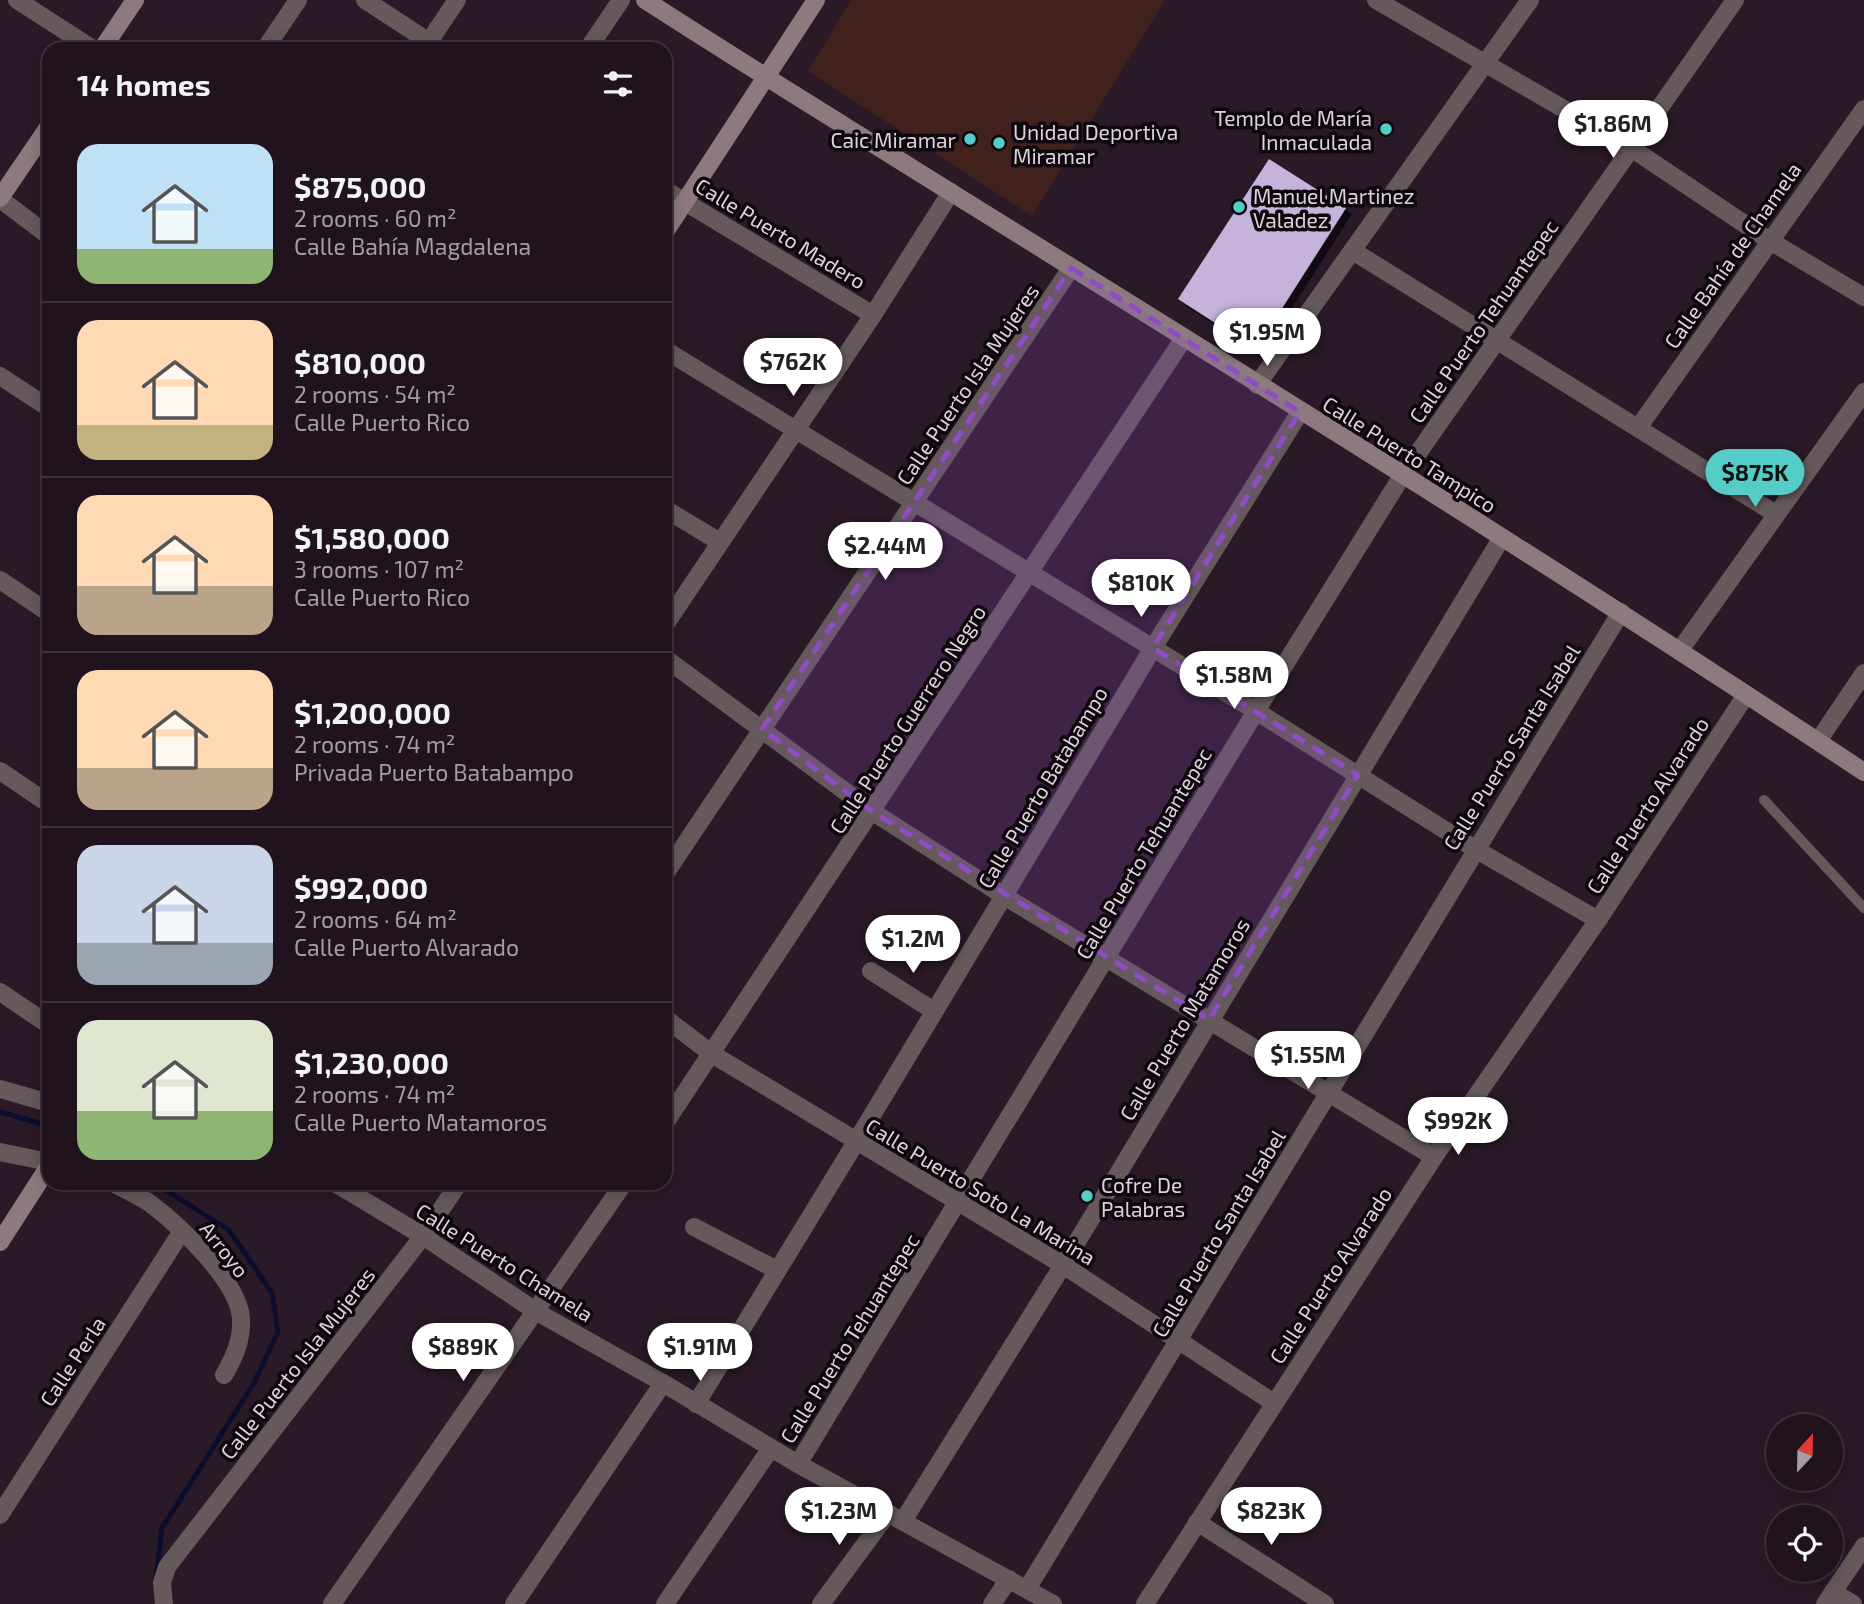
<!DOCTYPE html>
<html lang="en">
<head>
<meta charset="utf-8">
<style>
  body { margin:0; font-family:"Exo 2",sans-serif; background:#281c26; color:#f1f3f6; height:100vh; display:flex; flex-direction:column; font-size:26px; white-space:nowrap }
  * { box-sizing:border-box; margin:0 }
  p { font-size:23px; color:#a29ea4 }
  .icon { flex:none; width:38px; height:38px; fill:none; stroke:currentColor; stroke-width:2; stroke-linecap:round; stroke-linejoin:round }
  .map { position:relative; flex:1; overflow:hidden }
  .panel { position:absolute; left:42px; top:42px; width:630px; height:1148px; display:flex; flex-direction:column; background:#20131d; border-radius:21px; box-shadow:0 4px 18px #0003,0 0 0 2px #3d323b }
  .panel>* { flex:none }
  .needle { width:46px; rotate:22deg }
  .buttons { position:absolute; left:1766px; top:1414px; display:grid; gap:14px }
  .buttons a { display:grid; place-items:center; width:77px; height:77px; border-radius:50%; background:#20131d; box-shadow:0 4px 18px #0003,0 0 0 2px #3d323b; font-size:35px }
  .price { position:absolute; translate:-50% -60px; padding:0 16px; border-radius:24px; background:#fff; color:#222; font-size:23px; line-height:46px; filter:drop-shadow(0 2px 4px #0008) }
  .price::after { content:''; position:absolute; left:50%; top:42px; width:21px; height:16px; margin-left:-10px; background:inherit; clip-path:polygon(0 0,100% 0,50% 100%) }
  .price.current { background:#54cdc8; color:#111 }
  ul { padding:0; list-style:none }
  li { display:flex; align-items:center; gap:21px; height:175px; padding:0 35px }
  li+li { border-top:2px solid #3d323b }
  li span { display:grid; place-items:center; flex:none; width:196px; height:140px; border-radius:21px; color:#555 }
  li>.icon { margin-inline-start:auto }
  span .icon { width:84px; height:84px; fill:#fffc; stroke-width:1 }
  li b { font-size:30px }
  h2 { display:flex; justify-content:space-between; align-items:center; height:84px; padding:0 35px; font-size:30px }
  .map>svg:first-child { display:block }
  .green { fill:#41211c }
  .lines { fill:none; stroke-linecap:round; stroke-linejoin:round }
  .stream { stroke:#0c0d2c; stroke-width:5 }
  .building { fill:#c5b3dc; filter:url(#shadow) }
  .lane { stroke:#65595c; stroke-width:10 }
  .street { stroke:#65595c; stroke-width:18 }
  .secondary { stroke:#8c7a7e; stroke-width:18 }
  .marked { fill:#8f4dc5; fill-opacity:0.2; stroke:#8f4dc5; stroke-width:5; stroke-dasharray:14 9; stroke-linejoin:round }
  .poi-dot { fill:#54cdc8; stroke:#0e070d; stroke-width:2.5 }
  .labels { text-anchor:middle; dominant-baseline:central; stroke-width:7; stroke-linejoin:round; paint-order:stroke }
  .poi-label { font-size:21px; fill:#ded3dc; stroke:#0e070d; text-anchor:start }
  .street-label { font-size:21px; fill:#ded3dc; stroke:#0e070d }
</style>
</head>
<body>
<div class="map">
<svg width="1864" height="1604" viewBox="0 0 1864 1604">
  <defs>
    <filter id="shadow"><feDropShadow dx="6" dy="6" stdDeviation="0" flood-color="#0009"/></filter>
  </defs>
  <rect width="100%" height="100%" fill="#2a1927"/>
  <polygon class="green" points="851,0 1165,0 1032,216 808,71"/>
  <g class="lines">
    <g class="stream">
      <polyline points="0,1112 49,1126"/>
      <polyline points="154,1183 229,1230 272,1293 278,1332 254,1383 162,1528 156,1579"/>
    </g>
  </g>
  <polygon class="building" points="1269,159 1346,208 1256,349 1178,299"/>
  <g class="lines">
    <polyline class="lane" points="1764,800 1864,908"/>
    <g class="street">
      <polyline points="17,0 93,49"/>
      <polyline points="365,0 440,49"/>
      <polyline points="1376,0 1631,148 1770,241 1864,297"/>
      <polyline points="265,49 298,0"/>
      <polyline points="424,49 457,0"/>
      <polyline points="588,49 621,0"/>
      <polyline points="665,190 873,315"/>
      <polyline points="0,199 49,236"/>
      <polyline points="1353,251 1776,514"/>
      <polyline points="665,350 1256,711 1475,849 1598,920"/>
      <polyline points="0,376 49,408"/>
      <polyline points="1257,385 1530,0"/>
      <polyline points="1638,428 1864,109"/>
      <polyline points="665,509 720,542"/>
      <polyline points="0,580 49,613"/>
      <polyline points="665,625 873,315 951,192"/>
      <polyline points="1680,650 1864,392"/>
      <polyline points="665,658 873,812 1004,896 1434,1157"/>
      <polyline points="1818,741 1864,673"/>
      <polyline points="0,771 49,804"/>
      <polyline points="665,874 1071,268"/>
      <polyline points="871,971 934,1011"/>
      <polyline points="0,992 49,1025"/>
      <polyline points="665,1018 712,1054 1063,1265 1274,1403"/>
      <polyline points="0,1089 49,1103"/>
      <polyline points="665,1123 1184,338"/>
      <polyline points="0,1152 49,1162"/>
      <path d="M 113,1183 C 126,1190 140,1196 151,1204 C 180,1226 238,1281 241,1318 C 242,1340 235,1356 224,1375"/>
      <polyline points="335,1183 423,1236 537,1312 663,1383 798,1464 1053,1604"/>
      <polyline points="694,1227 777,1270"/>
      <polyline points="696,1404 856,1142 1153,648 1300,412"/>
      <polyline points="798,1464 1256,711 1402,476 1735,0"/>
      <polyline points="0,1515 182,1231"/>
      <polyline points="903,1521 1063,1265 1501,539"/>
      <polyline points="1197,1522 1325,1604"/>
      <polyline points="1027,1589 1621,612"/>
      <polyline points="1833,1592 1853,1604"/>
      <polyline points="164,1604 162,1583 167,1567 423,1236 459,1183"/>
      <polyline points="332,1604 624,1183"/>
      <polyline points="514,1604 663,1383"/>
      <polyline points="665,1604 771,1448"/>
      <polyline points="821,1604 888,1513"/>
      <polyline points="992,1604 1009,1579"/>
      <polyline points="1145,1604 1434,1157 1598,920 1746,695"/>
      <polyline points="1825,1604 1864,1546"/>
    </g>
    <g class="secondary">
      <path d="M 645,0 C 747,66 850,129 952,193 C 1258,383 1564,573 1864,772"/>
      <polyline points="102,49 135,0"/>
      <polyline points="0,198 49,126"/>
      <polyline points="665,232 816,0"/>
      <polyline points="0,1242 49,1166"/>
    </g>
  </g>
  <path class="marked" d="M 1071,268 L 1300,412 L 1153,648 L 1358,775 L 1209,1020 L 873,812 L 762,729 Z"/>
  <g class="poi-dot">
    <circle cx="1386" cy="129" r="7"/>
    <circle cx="970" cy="139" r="7"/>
    <circle cx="999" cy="143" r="7"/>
    <circle cx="1239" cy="207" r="7"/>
    <circle cx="1087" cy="1196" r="7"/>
  </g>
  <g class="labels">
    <g class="poi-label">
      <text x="1372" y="117" text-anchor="end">Templo de María<tspan x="1372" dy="24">Inmaculada</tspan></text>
      <text x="1013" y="131">Unidad Deportiva<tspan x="1013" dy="24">Miramar</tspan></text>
      <text x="956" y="139" text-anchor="end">Caic Miramar</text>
      <text x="1253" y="195">Manuel Martinez<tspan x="1253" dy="24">Valadez</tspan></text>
      <text x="1101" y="1184">Cofre De<tspan x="1101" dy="24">Palabras</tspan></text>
    </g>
    <g class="street-label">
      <text transform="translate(781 233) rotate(31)">Calle Puerto Madero</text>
      <text transform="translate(1732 255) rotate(-55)">Calle Bahía de Chamela</text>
      <text transform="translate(1483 321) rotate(-55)">Calle Puerto Tehuantepec</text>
      <text transform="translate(967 384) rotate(-56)">Calle Puerto Isla Mujeres</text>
      <text transform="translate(1410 454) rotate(32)">Calle Puerto Tampico</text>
      <text transform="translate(907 719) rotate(-57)">Calle Puerto Guerrero Negro</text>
      <text transform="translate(1511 747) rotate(-58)">Calle Puerto Santa Isabel</text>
      <text transform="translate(1042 787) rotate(-59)">Calle Puerto Batabampo</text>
      <text transform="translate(1647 805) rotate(-57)">Calle Puerto Alvarado</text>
      <text transform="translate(1143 853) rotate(-59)">Calle Puerto Tehuantepec</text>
      <text transform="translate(1184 1019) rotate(-59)">Calle Puerto Matamoros</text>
      <text transform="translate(981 1191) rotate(31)">Calle Puerto Soto La Marina</text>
      <text transform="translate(1218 1233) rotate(-59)">Calle Puerto Santa Isabel</text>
      <text transform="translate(225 1249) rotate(52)">Arroyo</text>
      <text transform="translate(505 1262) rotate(32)">Calle Puerto Chamela</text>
      <text transform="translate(1330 1275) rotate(-57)">Calle Puerto Alvarado</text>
      <text transform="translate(849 1338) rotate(-58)">Calle Puerto Tehuantepec</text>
      <text transform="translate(72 1361) rotate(-57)">Calle Perla</text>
      <text transform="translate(297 1363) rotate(-52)">Calle Puerto Isla Mujeres</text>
    </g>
  </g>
</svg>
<div class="buttons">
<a><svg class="needle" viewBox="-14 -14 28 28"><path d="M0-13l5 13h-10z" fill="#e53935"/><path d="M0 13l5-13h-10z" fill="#a29ea4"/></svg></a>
<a><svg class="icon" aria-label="locate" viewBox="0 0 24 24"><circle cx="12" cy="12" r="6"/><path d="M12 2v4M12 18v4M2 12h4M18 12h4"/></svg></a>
</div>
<b class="price" style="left:1613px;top:160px">$1.86M</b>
<b class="price" style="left:1267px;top:368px">$1.95M</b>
<b class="price" style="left:793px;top:398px">$762K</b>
<b class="price current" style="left:1755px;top:509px">$875K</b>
<b class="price" style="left:885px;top:582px">$2.44M</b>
<b class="price" style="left:1141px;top:619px">$810K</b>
<b class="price" style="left:1234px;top:711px">$1.58M</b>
<b class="price" style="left:913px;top:975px">$1.2M</b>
<b class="price" style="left:1308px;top:1091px">$1.55M</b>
<b class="price" style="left:1458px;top:1157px">$992K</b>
<b class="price" style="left:463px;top:1383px">$889K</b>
<b class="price" style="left:700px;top:1383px">$1.91M</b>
<b class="price" style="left:839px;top:1547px">$1.23M</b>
<b class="price" style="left:1271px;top:1547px">$823K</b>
<section class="panel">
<h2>14 homes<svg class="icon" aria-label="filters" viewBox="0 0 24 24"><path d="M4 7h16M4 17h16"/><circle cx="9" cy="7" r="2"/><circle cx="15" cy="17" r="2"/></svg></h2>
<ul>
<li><span style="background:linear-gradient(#bfe0f5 75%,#8fb573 0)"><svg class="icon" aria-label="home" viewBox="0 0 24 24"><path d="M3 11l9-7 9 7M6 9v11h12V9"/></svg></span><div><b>$875,000</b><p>2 rooms · 60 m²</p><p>Calle Bahía Magdalena</p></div></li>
<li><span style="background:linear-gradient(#ffd9b3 75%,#c2b280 0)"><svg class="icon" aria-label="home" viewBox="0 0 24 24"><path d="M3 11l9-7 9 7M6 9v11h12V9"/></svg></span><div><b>$810,000</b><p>2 rooms · 54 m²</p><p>Calle Puerto Rico</p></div></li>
<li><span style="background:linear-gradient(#ffd9b3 65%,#b9a48a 0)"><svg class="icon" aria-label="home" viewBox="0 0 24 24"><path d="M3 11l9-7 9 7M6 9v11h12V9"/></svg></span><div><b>$1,580,000</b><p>3 rooms · 107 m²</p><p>Calle Puerto Rico</p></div></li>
<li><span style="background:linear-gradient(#ffd9b3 70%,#b9a48a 0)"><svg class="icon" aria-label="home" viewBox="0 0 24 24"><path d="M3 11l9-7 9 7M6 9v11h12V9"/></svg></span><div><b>$1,200,000</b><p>2 rooms · 74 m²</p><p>Privada Puerto Batabampo</p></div></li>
<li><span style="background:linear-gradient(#c9d6e8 70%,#9aa5b1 0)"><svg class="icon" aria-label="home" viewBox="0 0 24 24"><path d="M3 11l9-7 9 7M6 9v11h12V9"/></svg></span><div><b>$992,000</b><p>2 rooms · 64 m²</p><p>Calle Puerto Alvarado</p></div></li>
<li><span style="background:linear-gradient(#dfe7d0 65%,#8fb573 0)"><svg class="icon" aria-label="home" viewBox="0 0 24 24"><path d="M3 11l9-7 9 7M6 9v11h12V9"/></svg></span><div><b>$1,230,000</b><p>2 rooms · 74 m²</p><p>Calle Puerto Matamoros</p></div></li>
</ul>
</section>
</div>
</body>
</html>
